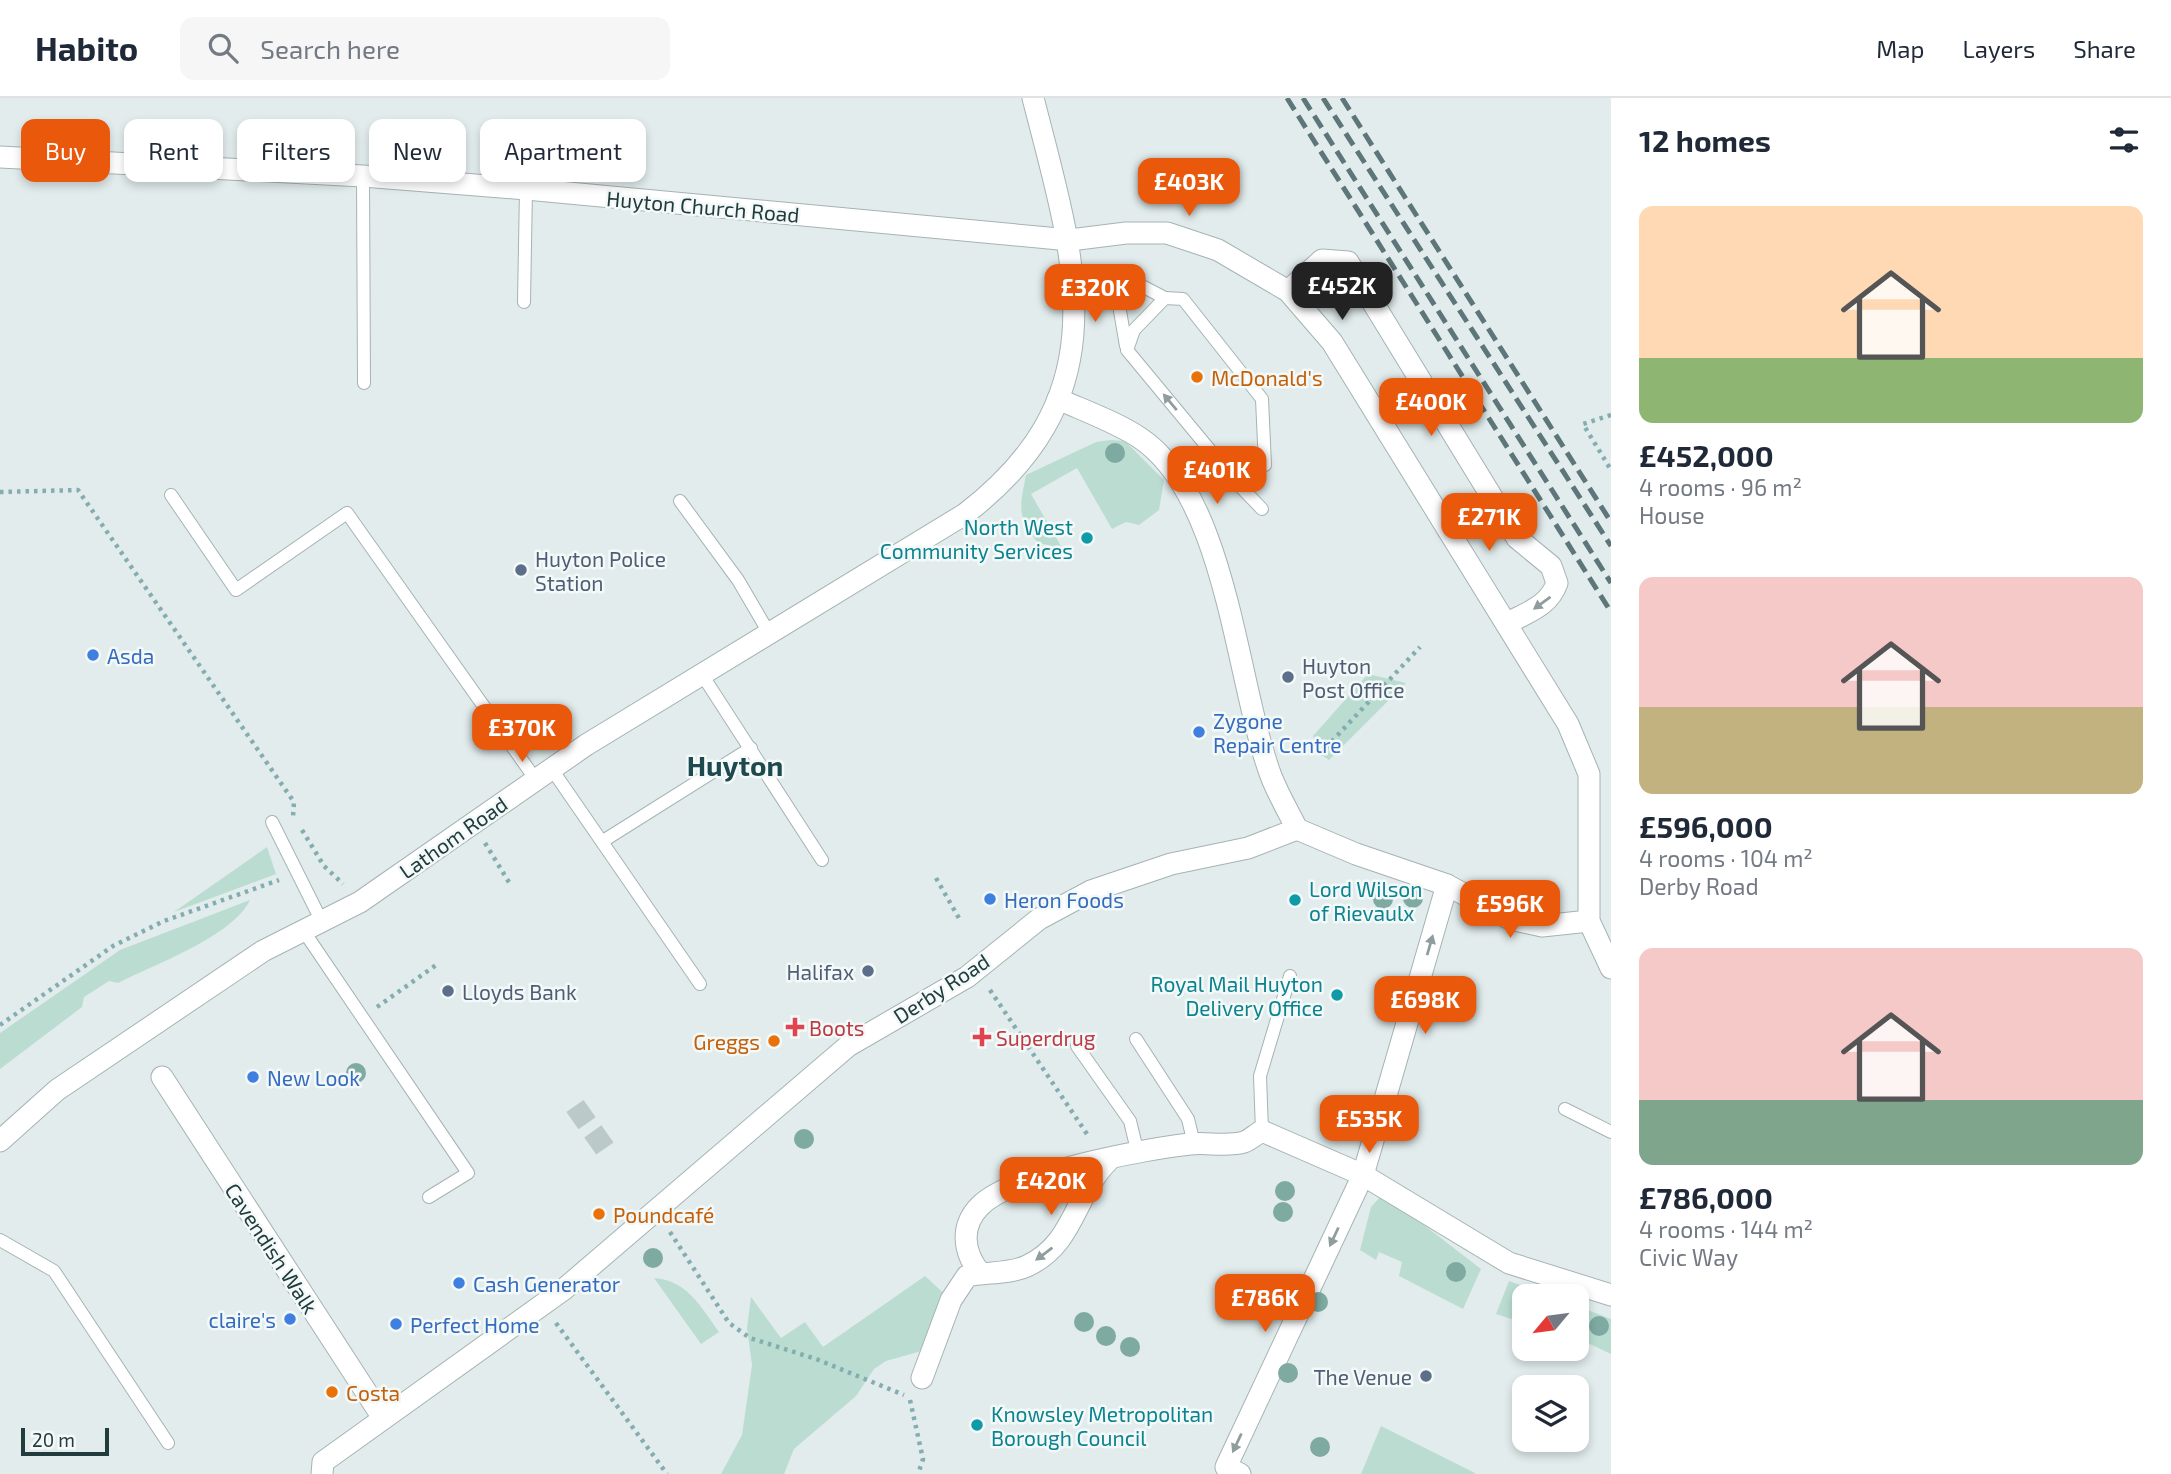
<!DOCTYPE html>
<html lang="en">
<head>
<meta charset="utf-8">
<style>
  body { margin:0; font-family:"Exo 2",sans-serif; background:#f6f6f7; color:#1f2937; height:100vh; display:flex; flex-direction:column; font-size:26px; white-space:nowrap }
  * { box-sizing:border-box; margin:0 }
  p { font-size:23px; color:#747a83 }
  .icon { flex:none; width:38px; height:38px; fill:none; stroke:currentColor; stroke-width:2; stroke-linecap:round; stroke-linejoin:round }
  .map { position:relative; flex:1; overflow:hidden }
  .drawer { display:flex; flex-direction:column; background:#fff; width:560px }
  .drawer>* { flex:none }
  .hud { position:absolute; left:21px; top:21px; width:665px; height:63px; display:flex; gap:14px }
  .needle { width:46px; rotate:241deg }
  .tools { position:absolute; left:1512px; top:1186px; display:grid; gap:14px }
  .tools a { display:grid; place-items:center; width:77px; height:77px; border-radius:14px; background:#fff; box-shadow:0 4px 10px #0003; font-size:35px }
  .scale { position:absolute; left:21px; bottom:18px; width:88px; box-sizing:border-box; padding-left:7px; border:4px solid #223b3d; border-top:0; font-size:19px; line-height:24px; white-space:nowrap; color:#223b3d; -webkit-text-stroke:5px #f3f9f8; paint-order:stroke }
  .price { position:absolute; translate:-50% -60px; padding:0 16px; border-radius:14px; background:#ea580c; color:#fff; font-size:23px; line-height:46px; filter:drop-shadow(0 2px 4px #0008) }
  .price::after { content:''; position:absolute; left:50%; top:42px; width:21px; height:16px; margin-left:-10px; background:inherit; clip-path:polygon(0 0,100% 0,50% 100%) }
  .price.active { background:#222; color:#fff }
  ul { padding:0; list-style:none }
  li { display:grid; align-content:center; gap:14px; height:371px; padding:0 28px }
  li span { display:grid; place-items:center; height:217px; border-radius:14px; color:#555 }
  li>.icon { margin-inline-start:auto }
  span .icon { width:126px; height:126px; fill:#fffc; stroke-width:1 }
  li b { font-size:30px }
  h2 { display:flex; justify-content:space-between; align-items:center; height:84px; padding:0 28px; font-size:30px }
  .pill { padding:0 24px; border-radius:14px; background:#fff; box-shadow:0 4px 10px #0003; font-size:24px; line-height:63px }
  .pill.active { background:#ea580c; color:#fff }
  header { display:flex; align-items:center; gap:42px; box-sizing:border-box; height:98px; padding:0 35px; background:#fff; border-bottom:2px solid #e0e1e3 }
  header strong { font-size:33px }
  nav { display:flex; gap:38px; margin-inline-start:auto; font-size:24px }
  .search { width:490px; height:63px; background:#f6f6f7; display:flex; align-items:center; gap:18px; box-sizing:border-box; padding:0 24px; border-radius:14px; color:#747a83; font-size:26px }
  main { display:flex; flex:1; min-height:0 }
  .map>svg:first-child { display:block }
  .green { fill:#bbddd1 }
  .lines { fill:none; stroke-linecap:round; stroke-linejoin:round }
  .street-tunnel { stroke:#bcc9c9; stroke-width:21; stroke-dasharray:21 10; stroke-linecap:butt }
  .lane-casing { stroke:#a5b3b4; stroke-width:14 }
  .street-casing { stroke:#a5b3b4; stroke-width:23 }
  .path { stroke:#83adb0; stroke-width:4.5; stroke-dasharray:3.5 5; stroke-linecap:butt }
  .lane { stroke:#fff; stroke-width:12 }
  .street { stroke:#fff; stroke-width:21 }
  .rail { stroke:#5d7679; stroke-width:5; stroke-dasharray:14 7; stroke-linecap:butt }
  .tree { fill:#7eaaa1 }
  .oneway { fill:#909d9e }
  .food-dot { fill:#e8710a; stroke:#f3f9f8; stroke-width:2.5 }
  .culture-dot { fill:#0f9aa8; stroke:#f3f9f8; stroke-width:2.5 }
  .service-dot { fill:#5c6f8a; stroke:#f3f9f8; stroke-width:2.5 }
  .shop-dot { fill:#3f7fe0; stroke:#f3f9f8; stroke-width:2.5 }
  .health-dot { fill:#e0444e; stroke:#f3f9f8; stroke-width:2.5 }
  .labels { text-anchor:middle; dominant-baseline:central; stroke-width:5; stroke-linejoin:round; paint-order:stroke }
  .street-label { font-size:21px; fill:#223b3d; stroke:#f3f9f8 }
  .food-label { font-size:21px; fill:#c56008; stroke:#f3f9f8; text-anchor:start }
  .culture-label { font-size:21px; fill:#0d838f; stroke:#f3f9f8; text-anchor:end }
  .service-label { font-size:21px; fill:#4e5e75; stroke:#f3f9f8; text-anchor:start }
  .shop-label { font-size:21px; fill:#366cbe; stroke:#f3f9f8; text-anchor:start }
  .health-label { font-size:21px; fill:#be3a42; stroke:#f3f9f8; text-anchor:start }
  .district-label { font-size:28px; font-weight:bold; fill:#1e494f; stroke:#f3f9f8 }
</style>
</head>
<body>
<header>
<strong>Habito</strong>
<div class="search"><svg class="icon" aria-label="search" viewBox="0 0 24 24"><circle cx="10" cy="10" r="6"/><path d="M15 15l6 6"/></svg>Search here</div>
<nav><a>Map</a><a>Layers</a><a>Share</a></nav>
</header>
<main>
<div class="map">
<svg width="1611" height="1376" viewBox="0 0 1611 1376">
  <rect width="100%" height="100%" fill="#e2ecec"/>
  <g class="green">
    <path d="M 1110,342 L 1125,343 L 1164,382 L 1159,412 L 1139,427 L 1126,424 L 1112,431 L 1077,370 L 1031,396 L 1062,450 L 1038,445 C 1016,419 1020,408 1026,377 L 1096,344 Z"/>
    <polygon points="1368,576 1406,585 1329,662 1320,656 1313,638"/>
    <polygon points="267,749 276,776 174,814"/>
    <path d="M 250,802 C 232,839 155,866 118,885 L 109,883 L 84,899 L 82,909 L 0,971 L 0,935 L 120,852 Z"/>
    <polygon points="1381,1098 1406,1106 1420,1124 1481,1171 1463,1211 1399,1178 1402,1164 1379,1154 1376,1162 1360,1152 1371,1109"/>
    <polygon points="925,1178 951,1202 934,1246 918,1254 886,1263 874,1271 856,1298 794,1351 784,1376 721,1376 742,1337 752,1267 747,1230 751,1199 781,1240 805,1224 823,1249"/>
    <path d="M 654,1180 C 688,1183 700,1208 719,1234 L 701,1246 Z"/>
    <polygon points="1509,1183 1552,1199 1524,1199 1521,1224 1496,1216"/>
    <polygon points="1577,1208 1611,1221 1611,1256 1577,1240"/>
    <polygon points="1381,1328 1475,1375 1475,1376 1361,1376"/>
  </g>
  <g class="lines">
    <polyline class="street-tunnel" points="575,1008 608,1055"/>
    <defs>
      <g id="lane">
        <polyline points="363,78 364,285"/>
        <polyline points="524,204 526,91"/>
        <polyline points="1126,248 1119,207 1140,187 1165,200"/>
        <polyline points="171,397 236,492 347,415 536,682"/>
        <polyline points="680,403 738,482 769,535"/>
        <polyline points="1262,411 1238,386 1127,252 1134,232 1165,200 1183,201 1262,301 1265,367"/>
        <polyline points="701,575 822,762"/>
        <polyline points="551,670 700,886"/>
        <polyline points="272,724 322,824"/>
        <polyline points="603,743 751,650"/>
        <polyline points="303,832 468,1075 429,1099"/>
        <polyline points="1136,941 1188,1021 1194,1046"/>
        <polyline points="1077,948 1130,1023 1138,1056"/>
        <polyline points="1565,1011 1611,1034"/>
        <polyline points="1262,1033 1260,978 1290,878"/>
        <polyline points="0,1142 54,1173 168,1345"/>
      </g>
      <g id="street">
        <polyline points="0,59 363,78 526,91 1070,142 1126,135 1167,135 1218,152 1288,193 1332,244 1568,626 1589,676 1589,823 1611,870"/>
        <path d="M 1288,193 L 1322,162 L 1348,164 L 1517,440 L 1551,468 L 1557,485 C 1549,508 1528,514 1508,525"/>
        <polyline points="1297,731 1356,756 1447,787 1510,821 1542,828 1589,823"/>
        <polyline points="162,979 383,1320"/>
        <path d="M 0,1043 L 57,992 L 263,853 L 360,804 L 586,647 L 965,416 C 1122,296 1075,164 1033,0"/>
        <path d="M 980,1175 C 963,1154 960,1128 980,1108 C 1011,1076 1144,1051 1190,1046 C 1206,1044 1228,1049 1244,1044 C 1250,1042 1256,1036 1262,1033 L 1363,1077 L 1509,1165 L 1611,1197"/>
        <path d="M 922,1280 L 951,1202 L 967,1178 C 985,1174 1010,1176 1027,1168 C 1076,1145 1074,1095 1110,1061"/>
        <path d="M 322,1376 L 323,1364 L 563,1192 L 848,948 L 967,879 L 1039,821 L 1091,793 L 1171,766 L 1248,750 L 1297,731 C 1288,713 1278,696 1271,678 C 1236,584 1227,398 1140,340 C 1116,324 1085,313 1058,301"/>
        <polyline points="1240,1376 1226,1369 1363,1077 1447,787"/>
      </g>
    </defs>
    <use href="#lane" class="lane-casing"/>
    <use href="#street" class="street-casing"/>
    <g class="path">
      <polyline points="1611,317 1583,326 1611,372"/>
      <polyline points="0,394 78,392 294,704 293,719"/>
      <polyline points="1320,656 1420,549"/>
      <polyline points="302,732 324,768 343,786"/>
      <polyline points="485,745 510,786"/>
      <polyline points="936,780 960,822"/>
      <polyline points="990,892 1089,1039"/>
      <polyline points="377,909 439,865"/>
      <polyline points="0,927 113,848 164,823 279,782"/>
      <polyline points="670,1134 729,1225 750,1240 816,1261 904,1297"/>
      <polyline points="556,1225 667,1376"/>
      <polyline points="910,1302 923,1361 918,1376"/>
    </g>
    <use href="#lane" class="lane"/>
    <use href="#street" class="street"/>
    <g class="rail">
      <polyline points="1287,0 1611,514"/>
      <polyline points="1303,0 1611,485"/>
      <polyline points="1323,0 1611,448"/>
      <polyline points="1342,0 1611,424"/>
    </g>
  </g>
  <g class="tree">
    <circle cx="1115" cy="355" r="10"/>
    <circle cx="1413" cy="800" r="10"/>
    <circle cx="1383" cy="801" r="10"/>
    <circle cx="356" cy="975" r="10"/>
    <circle cx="804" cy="1041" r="10"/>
    <circle cx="1285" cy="1093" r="10"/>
    <circle cx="1283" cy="1114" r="10"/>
    <circle cx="653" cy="1160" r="10"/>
    <circle cx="1456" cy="1174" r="10"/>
    <circle cx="1318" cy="1204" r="10"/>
    <circle cx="1084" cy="1224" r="10"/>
    <circle cx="1599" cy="1228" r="10"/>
    <circle cx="1106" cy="1238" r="10"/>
    <circle cx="1130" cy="1249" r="10"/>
    <circle cx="1288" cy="1275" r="10"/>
    <circle cx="1320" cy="1349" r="10"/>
  </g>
  <defs><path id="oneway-solid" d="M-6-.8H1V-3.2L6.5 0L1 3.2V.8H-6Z" transform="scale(1.75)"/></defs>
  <g class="oneway">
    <use href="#oneway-solid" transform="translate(1170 304) rotate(-130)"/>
    <use href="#oneway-solid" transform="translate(1542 505) rotate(144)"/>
    <use href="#oneway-solid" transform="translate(1430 847) rotate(-74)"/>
    <use href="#oneway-solid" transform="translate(1334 1139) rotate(115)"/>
    <use href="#oneway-solid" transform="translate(1044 1156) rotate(143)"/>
    <use href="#oneway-solid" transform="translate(1237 1345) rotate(115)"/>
  </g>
  <g class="food-dot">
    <circle cx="1197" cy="279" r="7"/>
    <circle cx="774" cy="943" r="7"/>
    <circle cx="599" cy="1116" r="7"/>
    <circle cx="332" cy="1294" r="7"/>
  </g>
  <g class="culture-dot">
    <circle cx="1087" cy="440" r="7"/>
    <circle cx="1295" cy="802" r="7"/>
    <circle cx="1337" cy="897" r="7"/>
    <circle cx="977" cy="1327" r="7"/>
  </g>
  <g class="service-dot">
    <circle cx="521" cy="472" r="7"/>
    <circle cx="1288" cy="579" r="7"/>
    <circle cx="868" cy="873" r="7"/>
    <circle cx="448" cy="893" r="7"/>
    <circle cx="1426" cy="1278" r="7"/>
  </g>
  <g class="shop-dot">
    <circle cx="93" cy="557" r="7"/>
    <circle cx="1199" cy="634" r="7"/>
    <circle cx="990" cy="801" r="7"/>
    <circle cx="253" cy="979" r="7"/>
    <circle cx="459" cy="1185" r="7"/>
    <circle cx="290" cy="1221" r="7"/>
    <circle cx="396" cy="1226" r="7"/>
  </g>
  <g class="health-dot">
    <path d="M791.5 918.5h7v7h7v7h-7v7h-7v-7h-7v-7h7z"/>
    <path d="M978.5 928.5h7v7h7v7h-7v7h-7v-7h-7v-7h7z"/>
  </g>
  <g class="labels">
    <g class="street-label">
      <text transform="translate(703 108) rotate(5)">Huyton Church Road</text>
      <text transform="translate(453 739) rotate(-35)">Lathom Road</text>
      <text transform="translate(941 890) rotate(-33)">Derby Road</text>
      <text transform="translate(272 1150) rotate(57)">Cavendish Walk</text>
    </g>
    <g class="food-label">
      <text x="1211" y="279">McDonald's</text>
      <text x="760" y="943" text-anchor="end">Greggs</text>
      <text x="613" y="1116">Poundcafé</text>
      <text x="346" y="1294">Costa</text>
    </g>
    <g class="culture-label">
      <text x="1073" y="428">North West<tspan x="1073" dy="24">Community Services</tspan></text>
      <text x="1309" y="790" text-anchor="start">Lord Wilson<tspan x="1309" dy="24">of Rievaulx</tspan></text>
      <text x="1323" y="885">Royal Mail Huyton<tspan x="1323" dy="24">Delivery Office</tspan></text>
      <text x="991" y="1315" text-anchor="start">Knowsley Metropolitan<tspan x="991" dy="24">Borough Council</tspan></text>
    </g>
    <g class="service-label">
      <text x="535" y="460">Huyton Police<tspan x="535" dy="24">Station</tspan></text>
      <text x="1302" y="567">Huyton<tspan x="1302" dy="24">Post Office</tspan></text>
      <text x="854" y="873" text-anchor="end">Halifax</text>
      <text x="462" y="893">Lloyds Bank</text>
      <text x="1412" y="1278" text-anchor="end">The Venue</text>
    </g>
    <g class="shop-label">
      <text x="107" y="557">Asda</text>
      <text x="1213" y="622">Zygone<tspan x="1213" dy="24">Repair Centre</tspan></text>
      <text x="1004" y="801">Heron Foods</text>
      <text x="267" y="979">New Look</text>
      <text x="473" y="1185">Cash Generator</text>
      <text x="276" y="1221" text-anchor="end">claire's</text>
      <text x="410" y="1226">Perfect Home</text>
    </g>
    <g class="health-label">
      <text x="809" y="929">Boots</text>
      <text x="996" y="939">Superdrug</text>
    </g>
    <g class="district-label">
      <text x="735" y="667">Huyton</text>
    </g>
  </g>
</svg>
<div class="tools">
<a><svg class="needle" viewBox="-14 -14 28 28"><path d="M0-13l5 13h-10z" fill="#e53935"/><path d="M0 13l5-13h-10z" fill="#747a83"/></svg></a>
<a><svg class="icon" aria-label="layers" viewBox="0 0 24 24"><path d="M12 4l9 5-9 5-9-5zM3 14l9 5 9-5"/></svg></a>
</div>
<div class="scale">20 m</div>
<b class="price" style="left:1189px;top:120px">£403K</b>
<b class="price active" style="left:1342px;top:224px">£452K</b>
<b class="price" style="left:1095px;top:226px">£320K</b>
<b class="price" style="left:1431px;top:340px">£400K</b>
<b class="price" style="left:1217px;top:408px">£401K</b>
<b class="price" style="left:1489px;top:455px">£271K</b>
<b class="price" style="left:522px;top:666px">£370K</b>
<b class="price" style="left:1510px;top:842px">£596K</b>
<b class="price" style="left:1425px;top:938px">£698K</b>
<b class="price" style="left:1369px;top:1057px">£535K</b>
<b class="price" style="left:1051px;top:1119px">£420K</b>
<b class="price" style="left:1265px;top:1236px">£786K</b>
<div class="hud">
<a class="pill active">Buy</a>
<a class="pill">Rent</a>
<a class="pill">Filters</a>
<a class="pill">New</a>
<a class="pill">Apartment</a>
</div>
</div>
<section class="drawer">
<h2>12 homes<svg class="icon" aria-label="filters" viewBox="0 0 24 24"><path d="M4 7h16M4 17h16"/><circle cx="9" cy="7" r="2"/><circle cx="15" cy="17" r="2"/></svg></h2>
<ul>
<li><span style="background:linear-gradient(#ffd9b3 70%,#8fb573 0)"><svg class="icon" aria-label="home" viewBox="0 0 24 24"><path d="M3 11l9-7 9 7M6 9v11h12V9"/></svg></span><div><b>£452,000</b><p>4 rooms · 96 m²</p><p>House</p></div></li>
<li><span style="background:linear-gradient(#f6c9c9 60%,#c2b280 0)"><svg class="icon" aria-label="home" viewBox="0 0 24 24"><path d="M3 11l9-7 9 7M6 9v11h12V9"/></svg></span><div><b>£596,000</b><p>4 rooms · 104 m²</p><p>Derby Road</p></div></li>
<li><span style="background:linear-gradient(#f6c9c9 70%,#7fa58c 0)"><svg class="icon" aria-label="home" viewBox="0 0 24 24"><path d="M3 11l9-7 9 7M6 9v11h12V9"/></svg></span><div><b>£786,000</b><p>4 rooms · 144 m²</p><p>Civic Way</p></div></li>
</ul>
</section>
</main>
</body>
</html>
